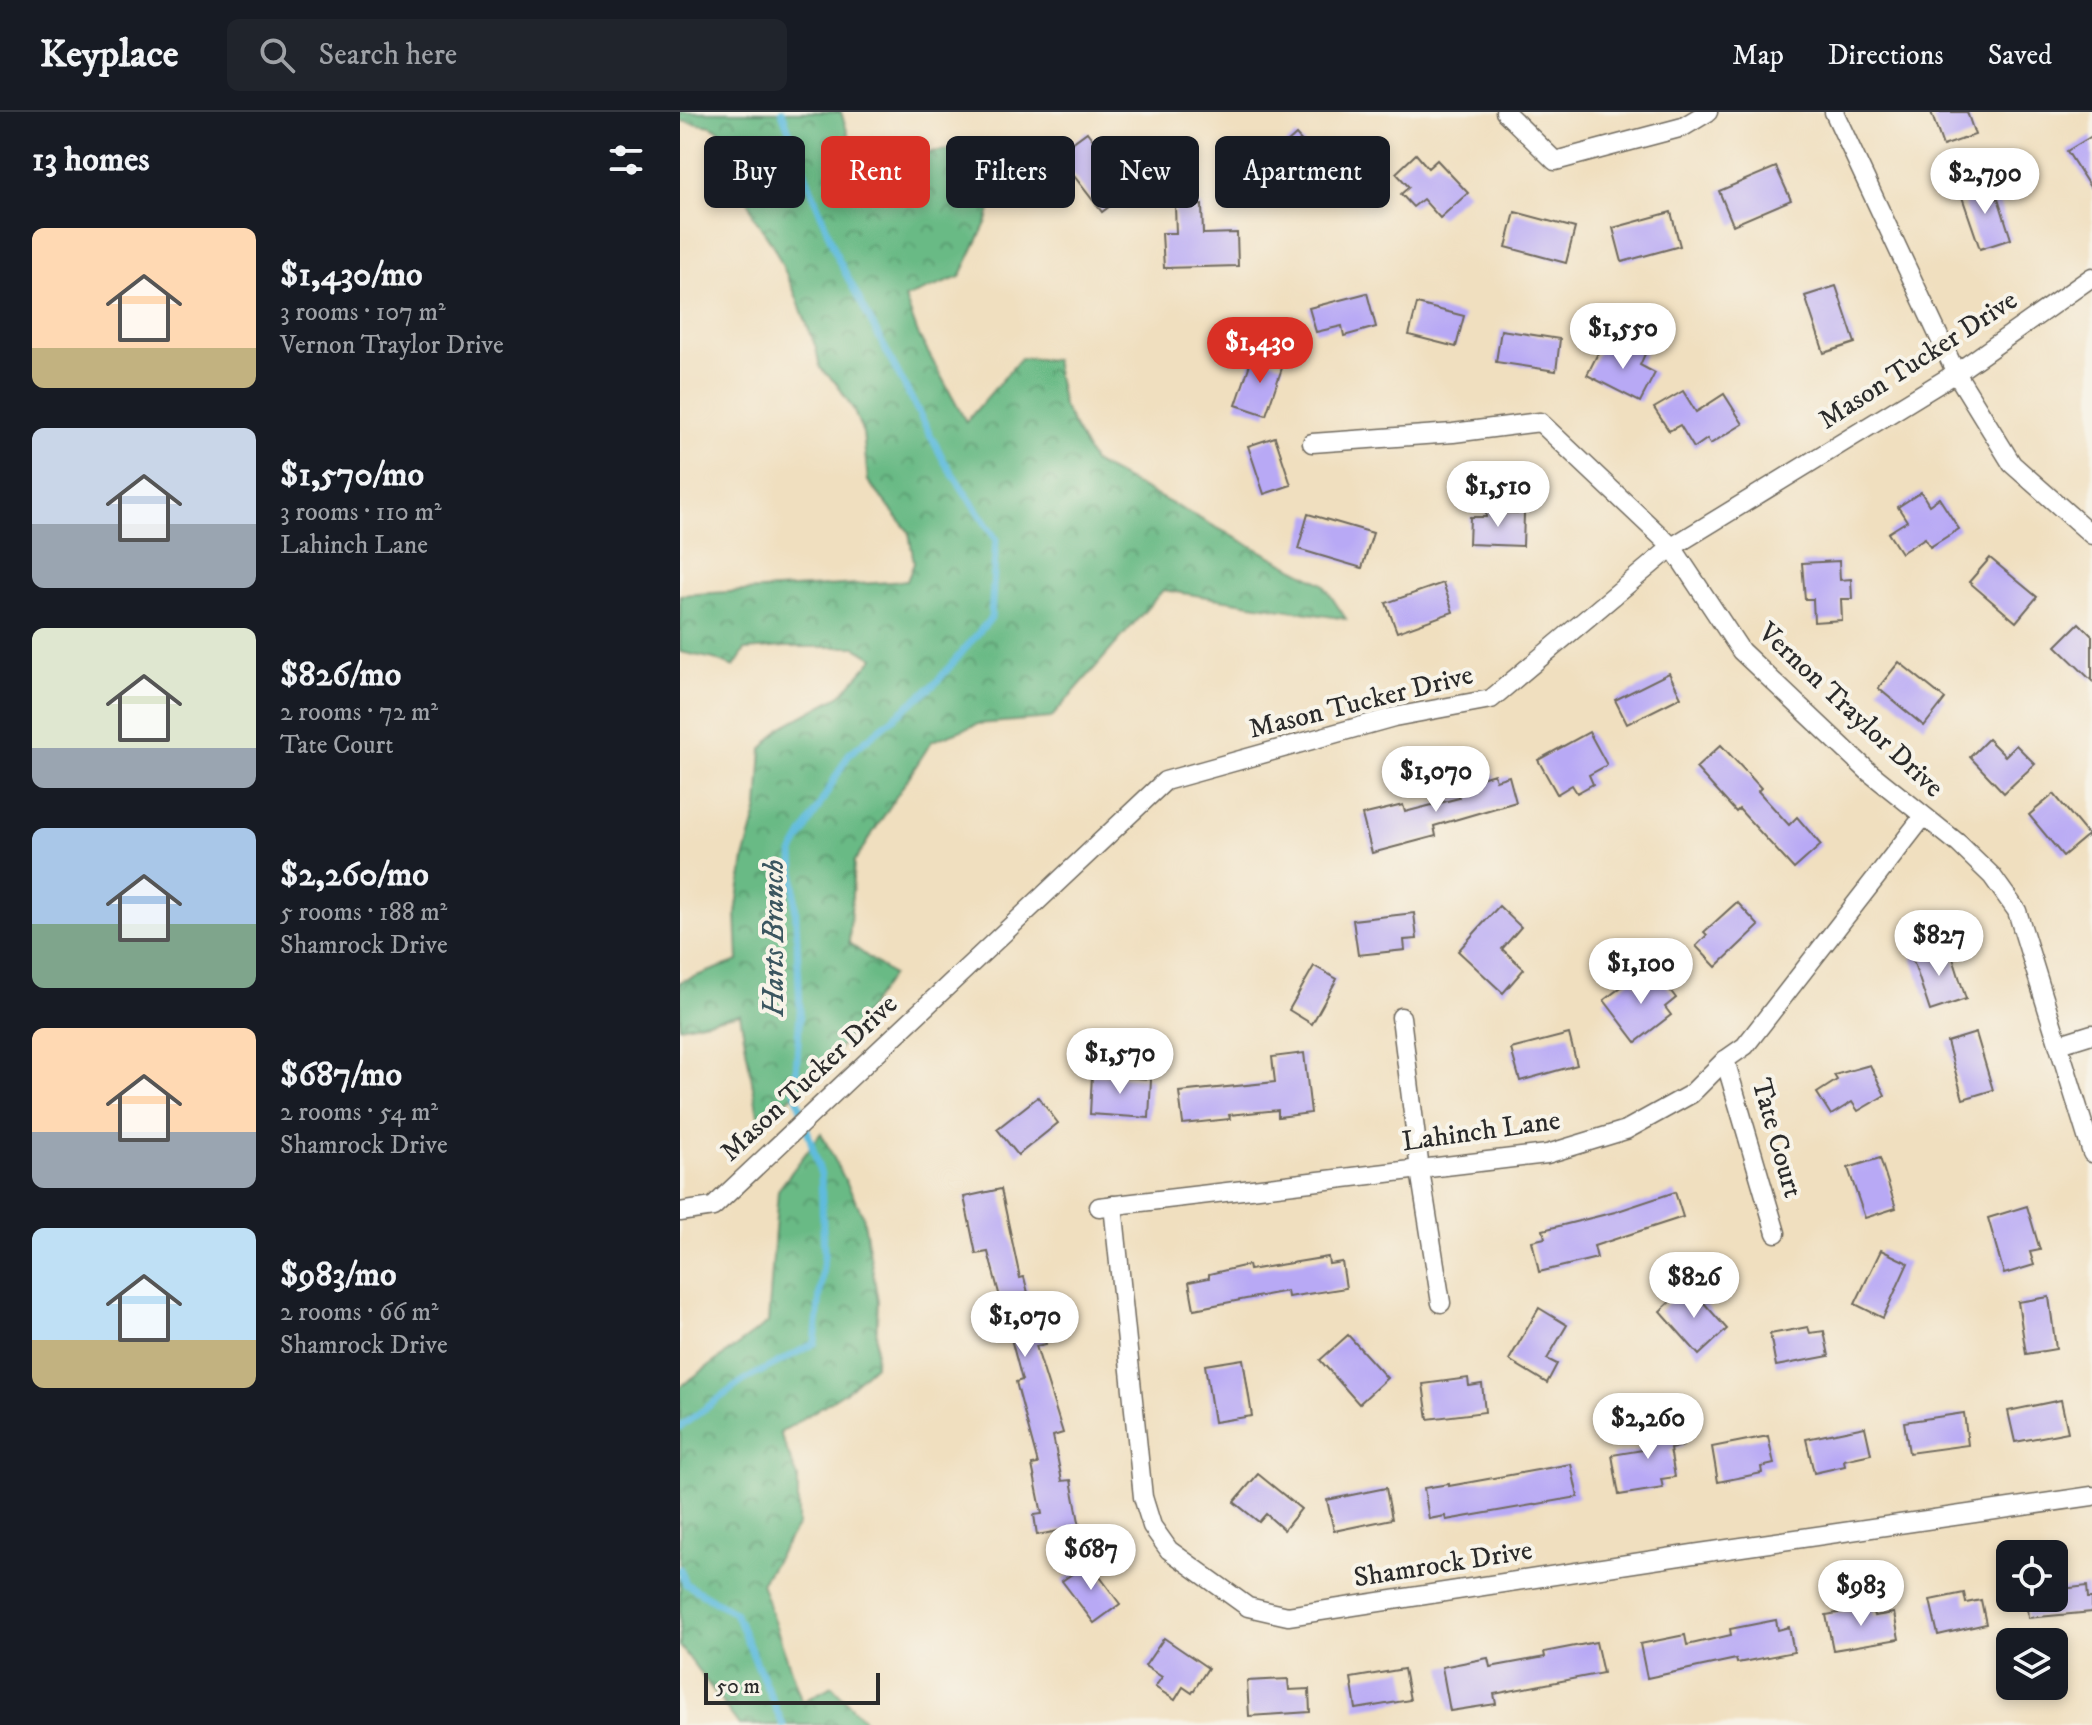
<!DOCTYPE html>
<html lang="en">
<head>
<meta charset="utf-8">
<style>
  body { margin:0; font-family:"IM FELL DW Pica",serif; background:#20242c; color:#f1f3f6; height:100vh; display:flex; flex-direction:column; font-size:30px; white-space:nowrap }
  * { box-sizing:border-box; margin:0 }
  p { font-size:26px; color:#9ea1a6 }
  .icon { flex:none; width:44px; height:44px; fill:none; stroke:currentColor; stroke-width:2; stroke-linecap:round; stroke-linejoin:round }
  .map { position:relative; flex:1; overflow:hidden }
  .drawer { display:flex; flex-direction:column; background:#171b24; width:680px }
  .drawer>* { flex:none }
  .guide { position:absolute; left:24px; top:24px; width:760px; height:72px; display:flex; gap:16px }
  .controls { position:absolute; left:1316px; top:1428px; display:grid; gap:16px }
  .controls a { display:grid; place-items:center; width:72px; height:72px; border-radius:12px; background:#171b24; box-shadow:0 4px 12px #0003; font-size:40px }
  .scale { position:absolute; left:24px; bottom:20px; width:176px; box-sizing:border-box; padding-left:8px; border:4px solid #2b2b2b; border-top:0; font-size:22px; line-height:28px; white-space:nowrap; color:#2b2b2b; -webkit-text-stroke:6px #f7f3e8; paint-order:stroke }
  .price { position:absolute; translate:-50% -68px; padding:0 18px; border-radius:28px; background:#fff; color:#222; font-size:26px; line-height:52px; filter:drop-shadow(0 2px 4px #0008) }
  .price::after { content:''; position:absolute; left:50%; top:48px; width:24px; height:18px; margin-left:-12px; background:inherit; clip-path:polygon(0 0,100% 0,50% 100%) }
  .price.on { background:#d93025; color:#fff }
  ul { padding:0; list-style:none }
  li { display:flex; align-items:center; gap:24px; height:200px; padding:0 32px }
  li span { display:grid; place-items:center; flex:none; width:224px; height:160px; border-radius:12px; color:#555 }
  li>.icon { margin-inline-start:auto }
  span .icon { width:96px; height:96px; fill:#fffc; stroke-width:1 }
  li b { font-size:34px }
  h2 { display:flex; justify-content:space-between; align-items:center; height:96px; padding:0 32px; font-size:34px }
  .chip { padding:0 28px; border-radius:12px; background:#171b24; box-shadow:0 4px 12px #0003; font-size:28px; line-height:72px }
  .chip.on { background:#d93025; color:#fff }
  header { display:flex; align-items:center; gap:48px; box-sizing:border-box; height:112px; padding:0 40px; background:#171b24; border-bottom:2px solid #363941 }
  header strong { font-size:38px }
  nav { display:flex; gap:44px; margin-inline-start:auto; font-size:28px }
  .search { width:560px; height:72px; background:#20242c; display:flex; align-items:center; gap:20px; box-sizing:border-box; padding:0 28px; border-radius:12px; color:#9ea1a6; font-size:30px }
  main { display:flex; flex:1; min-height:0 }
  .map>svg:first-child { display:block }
  .forest { fill:url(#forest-crowns); stroke:#4a7258; stroke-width:2 }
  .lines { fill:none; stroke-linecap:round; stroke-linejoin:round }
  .stream { stroke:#5fbbdd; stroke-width:7 }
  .building { fill:#b8a9f5 }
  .street-casing { stroke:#706a5f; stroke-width:21 }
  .street { stroke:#fff; stroke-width:18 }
  .labels { text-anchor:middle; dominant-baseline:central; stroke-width:8; stroke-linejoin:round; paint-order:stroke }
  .street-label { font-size:28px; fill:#2b2b2b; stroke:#f7f3e8 }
  .water-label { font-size:30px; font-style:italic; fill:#3b5660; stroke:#f7f3e8 }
</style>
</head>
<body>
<header>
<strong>Keyplace</strong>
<div class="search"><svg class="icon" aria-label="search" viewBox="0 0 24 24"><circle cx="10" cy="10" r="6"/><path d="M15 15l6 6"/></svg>Search here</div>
<nav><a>Map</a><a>Directions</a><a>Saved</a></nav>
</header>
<main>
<section class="drawer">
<h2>13 homes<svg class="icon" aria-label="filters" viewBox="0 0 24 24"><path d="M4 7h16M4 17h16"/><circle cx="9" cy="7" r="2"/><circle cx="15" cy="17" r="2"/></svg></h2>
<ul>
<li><span style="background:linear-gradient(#ffd9b3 75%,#c2b280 0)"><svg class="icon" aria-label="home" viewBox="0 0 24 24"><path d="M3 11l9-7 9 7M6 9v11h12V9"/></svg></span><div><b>$1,430/mo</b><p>3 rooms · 107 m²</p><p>Vernon Traylor Drive</p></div></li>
<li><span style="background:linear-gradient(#c9d6e8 60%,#9aa5b1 0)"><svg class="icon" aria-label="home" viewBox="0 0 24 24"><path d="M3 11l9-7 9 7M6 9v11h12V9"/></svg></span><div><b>$1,570/mo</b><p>3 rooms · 110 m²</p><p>Lahinch Lane</p></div></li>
<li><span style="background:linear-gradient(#dfe7d0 75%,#9aa5b1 0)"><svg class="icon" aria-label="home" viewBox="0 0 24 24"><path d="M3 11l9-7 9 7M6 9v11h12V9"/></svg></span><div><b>$826/mo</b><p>2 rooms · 72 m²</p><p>Tate Court</p></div></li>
<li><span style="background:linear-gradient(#a9c7e8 60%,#7fa58c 0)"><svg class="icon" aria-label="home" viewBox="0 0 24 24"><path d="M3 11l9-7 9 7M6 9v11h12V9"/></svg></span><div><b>$2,260/mo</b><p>5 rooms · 188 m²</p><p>Shamrock Drive</p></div></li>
<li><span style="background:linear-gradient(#ffd9b3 65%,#9aa5b1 0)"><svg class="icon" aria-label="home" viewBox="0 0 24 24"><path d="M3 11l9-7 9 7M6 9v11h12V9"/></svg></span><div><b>$687/mo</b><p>2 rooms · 54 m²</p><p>Shamrock Drive</p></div></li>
<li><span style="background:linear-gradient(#bfe0f5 70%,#c2b280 0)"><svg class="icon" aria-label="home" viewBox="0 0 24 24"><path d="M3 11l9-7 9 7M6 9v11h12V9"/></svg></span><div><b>$983/mo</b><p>2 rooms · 66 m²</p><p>Shamrock Drive</p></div></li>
</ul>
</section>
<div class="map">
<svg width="1412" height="1613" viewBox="0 0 1412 1613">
  <defs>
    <pattern id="forest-crowns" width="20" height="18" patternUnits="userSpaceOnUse" patternTransform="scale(2)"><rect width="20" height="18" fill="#69ba85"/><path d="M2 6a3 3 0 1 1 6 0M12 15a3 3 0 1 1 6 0" fill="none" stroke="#57976d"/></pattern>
  </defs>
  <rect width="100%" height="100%" fill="#f7f3e8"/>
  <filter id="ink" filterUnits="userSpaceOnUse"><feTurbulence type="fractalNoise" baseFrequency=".0125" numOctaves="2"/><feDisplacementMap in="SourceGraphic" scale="16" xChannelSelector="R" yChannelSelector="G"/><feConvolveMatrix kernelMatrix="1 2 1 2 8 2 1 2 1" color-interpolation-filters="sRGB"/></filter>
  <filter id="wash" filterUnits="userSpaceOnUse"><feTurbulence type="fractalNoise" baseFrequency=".006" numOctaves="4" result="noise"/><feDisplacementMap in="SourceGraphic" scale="32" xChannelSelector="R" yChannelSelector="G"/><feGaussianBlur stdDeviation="1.8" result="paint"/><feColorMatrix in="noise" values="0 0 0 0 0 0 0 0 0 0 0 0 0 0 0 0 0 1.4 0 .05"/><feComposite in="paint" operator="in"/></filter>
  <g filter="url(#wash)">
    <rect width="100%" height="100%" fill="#f0dfbf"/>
    <g class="forest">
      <polygon points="0,0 161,0 174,40 202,87 231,44 280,35 319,64 307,109 280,165 225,186 238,222 286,310 341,246 374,248 383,294 413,350 643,472 666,507 483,478 371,606 298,612 252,629 174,750 169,831 212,863 152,946 80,1014 60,902 0,915 0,870 58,849 56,801 64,747 78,696 82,637 102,615 161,583 194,546 176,535 105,535 65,538 54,555 34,547 0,540 0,483 227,469 234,451 229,420 188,369 183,321 173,297 157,272 140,256 136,236 114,179 93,133 74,105 44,21 31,14 0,9"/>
      <polygon points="141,1021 183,1103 198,1189 195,1253 165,1280 100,1321 118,1366 118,1413 81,1471 122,1590 152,1574 189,1613 59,1613 0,1534 0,1275 88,1211 98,1078"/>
    </g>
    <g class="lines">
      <g class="stream">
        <polyline points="0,1315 63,1269 135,1231 144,1143 141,1063 115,978 120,898 113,740 169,642 255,572 311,506 316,427 264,349 158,147 102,0"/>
        <polyline points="0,1457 6,1472 55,1501 103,1613"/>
      </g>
    </g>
    <g id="blocks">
      <g class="building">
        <polygon points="1251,0 1287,0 1295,23 1263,34"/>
        <polygon points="407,20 451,78 422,100 377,42"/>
        <polygon points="616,23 640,50 592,93 568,66"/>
        <polygon points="1412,24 1412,78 1387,39"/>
        <polygon points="736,42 748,56 757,48 788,81 760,106 743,87 733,95 721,82 729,75 716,61"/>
        <polygon points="1096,55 1111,88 1053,113 1039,79"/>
        <polygon points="1308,70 1314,88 1318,86 1331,127 1300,137 1280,79"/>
        <polygon points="522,93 523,122 557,121 558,154 484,156 482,121 496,121 495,94"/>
        <polygon points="835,100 895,116 886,151 826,135"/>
        <polygon points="991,100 1000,134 942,150 933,116"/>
        <polygon points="1156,174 1175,231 1144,241 1125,184"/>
        <polygon points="687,181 696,215 664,224 662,214 636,220 629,196"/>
        <polygon points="737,192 784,204 776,235 729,223"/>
        <polygon points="821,218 880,227 876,259 816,250"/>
        <polygon points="944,231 965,242 960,253 975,261 960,290 907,263 921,235 937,243"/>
        <polygon points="573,243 603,253 586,303 556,293"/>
        <polygon points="1003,279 1016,300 1044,282 1063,312 1030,332 1027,327 1014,336 1000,313 989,319 974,296"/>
        <polygon points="595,325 611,373 584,382 568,334"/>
        <polygon points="1241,380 1249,393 1259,386 1279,417 1250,435 1245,426 1221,441 1208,421 1227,409 1218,395"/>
        <polygon points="806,400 844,401 843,434 789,432 790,405 806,405"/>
        <polygon points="628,402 693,421 682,456 618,437"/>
        <polygon points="1310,446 1357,485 1336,510 1289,470"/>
        <polygon points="1159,449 1160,468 1171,467 1172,487 1161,487 1162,508 1134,510 1133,487 1125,487 1122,451"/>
        <polygon points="763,471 773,500 717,520 706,491"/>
        <polygon points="1399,511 1412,524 1412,569 1376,534"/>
        <polygon points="1219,550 1265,587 1244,614 1198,576"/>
        <polygon points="989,561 1001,585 947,612 935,588"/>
        <polygon points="909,620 927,653 909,663 913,672 897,681 892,673 877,682 858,648"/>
        <polygon points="1308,627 1325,644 1336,633 1355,652 1324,681 1290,645"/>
        <polygon points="1041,633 1081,676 1078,679 1109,713 1117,705 1141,733 1114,757 1059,697 1056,700 1016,656"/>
        <polygon points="814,662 816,668 829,664 836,690 754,714 756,724 692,741 682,703 723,693 725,700 779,686 776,674"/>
        <polygon points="1374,682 1408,723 1383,744 1349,703"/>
        <polygon points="1057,790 1079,814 1036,855 1016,834 1027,823 1024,820"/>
        <polygon points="819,794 841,815 822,837 844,857 823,881 778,839"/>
        <polygon points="734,801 737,827 724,828 725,838 678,843 673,808"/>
        <polygon points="1269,833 1286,887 1250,899 1232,845"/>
        <polygon points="634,854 657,867 632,912 609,898"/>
        <polygon points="977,861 996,886 985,895 991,903 956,930 924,888 952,867 958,875"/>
        <polygon points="1296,921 1313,978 1283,987 1267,930"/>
        <polygon points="889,922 897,953 840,969 831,937"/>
        <polygon points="624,941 631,1001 598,1005 598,998 549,1003 550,1007 503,1012 499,980 595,970 592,945"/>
        <polygon points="1190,953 1205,983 1178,999 1172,990 1151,1003 1137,981 1157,968 1154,963"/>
        <polygon points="412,963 471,967 469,1006 410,1002"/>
        <polygon points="358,985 378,1011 338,1043 317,1017"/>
        <polygon points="1200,1046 1216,1096 1185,1106 1168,1056"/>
        <polygon points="321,1077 340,1166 344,1165 349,1185 354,1184 366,1232 356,1234 383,1321 373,1324 382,1369 391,1368 400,1415 357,1423 354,1403 362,1402 352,1353 358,1352 336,1270 342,1268 308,1140 296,1142 284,1085"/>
        <polygon points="995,1080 1003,1105 914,1134 917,1146 859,1160 852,1129 865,1126 863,1118 935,1100"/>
        <polygon points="1347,1094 1360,1138 1350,1140 1354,1153 1324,1162 1308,1106"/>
        <polygon points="1201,1138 1228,1151 1203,1206 1175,1192"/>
        <polygon points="648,1145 649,1152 662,1150 666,1176 608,1185 607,1179 514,1197 509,1170 529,1166 529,1162 568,1153 569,1158"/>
        <polygon points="1008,1173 1047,1217 1019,1243 980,1199"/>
        <polygon points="1369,1185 1376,1237 1346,1242 1338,1190"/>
        <polygon points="859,1196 887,1213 867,1247 877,1252 867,1271 829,1248"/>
        <polygon points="1128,1215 1130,1221 1144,1219 1149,1244 1096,1254 1090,1222"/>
        <polygon points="668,1223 707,1266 679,1292 640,1248"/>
        <polygon points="563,1247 572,1304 534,1310 525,1253"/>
        <polygon points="788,1266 789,1274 802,1272 805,1300 748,1307 743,1272"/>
        <polygon points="1381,1288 1388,1320 1335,1330 1328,1299"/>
        <polygon points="1284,1301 1288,1333 1229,1341 1224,1310"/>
        <polygon points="999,1312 1003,1334 990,1337 995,1365 981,1367 983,1376 939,1383 932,1343 963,1338 960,1319"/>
        <polygon points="1185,1315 1191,1342 1164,1348 1165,1354 1134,1361 1126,1327"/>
        <polygon points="1088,1324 1094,1352 1081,1355 1082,1361 1038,1370 1032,1335"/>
        <polygon points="891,1352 898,1385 766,1408 765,1404 749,1407 744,1376 769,1372 769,1374"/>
        <polygon points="578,1362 621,1397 604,1418 586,1402 579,1410 554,1390"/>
        <polygon points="706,1376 712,1407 654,1419 647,1388"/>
        <polygon points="409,1450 440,1492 414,1511 382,1469"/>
        <polygon points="1407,1474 1408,1486 1412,1486 1412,1500 1348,1506 1346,1486 1374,1486 1374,1478"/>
        <polygon points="1284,1481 1286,1491 1301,1488 1306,1512 1258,1523 1250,1488"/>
        <polygon points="1192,1495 1194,1504 1214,1501 1219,1527 1153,1538 1146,1503"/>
        <polygon points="1096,1508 1098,1518 1109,1515 1114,1540 1057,1551 1056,1547 967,1566 960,1532 1005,1523 1007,1533 1051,1523 1050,1517"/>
        <polygon points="484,1526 528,1556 512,1581 503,1575 495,1588 475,1575 482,1565 465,1554"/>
        <polygon points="916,1530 923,1561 814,1582 816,1592 770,1599 762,1555 808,1546 810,1555 865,1545 864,1540"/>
        <polygon points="724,1557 730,1588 676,1597 671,1566"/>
        <polygon points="608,1567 609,1578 629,1577 630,1600 569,1604 567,1569"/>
      </g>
    </g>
  </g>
  <g filter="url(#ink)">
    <use href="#blocks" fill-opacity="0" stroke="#706a5f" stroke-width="2"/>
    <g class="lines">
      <defs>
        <g id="street">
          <polyline points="825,0 875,49 1003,15 1028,0"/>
          <polyline points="1154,0 1276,261 1332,352 1412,423"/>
          <polyline points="632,331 773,321 860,310 992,435 1061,539 1188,659 1279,732 1312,764 1337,799 1412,1041"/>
          <polyline points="721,905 740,1058 761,1191"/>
          <polyline points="1380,932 1412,922"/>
          <polyline points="1045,948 1096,1121"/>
          <polyline points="433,1093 463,1385 472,1414 489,1438 568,1495 608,1504 1013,1442 1412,1384"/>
          <polyline points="419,1095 867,1042 946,1018 1011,982 1045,948 1065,934 1243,705"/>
          <polyline points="0,1100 33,1095 485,669 714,605 811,587 992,435 1276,261 1412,165"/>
        </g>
      </defs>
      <use href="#street" class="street-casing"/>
      <use href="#street" class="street"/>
    </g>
  </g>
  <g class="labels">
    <g class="street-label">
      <text transform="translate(1238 248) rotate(-33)">Mason Tucker Drive</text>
      <text transform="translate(681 590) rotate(-14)">Mason Tucker Drive</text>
      <text transform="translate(1171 598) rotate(43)">Vernon Traylor Drive</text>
      <text transform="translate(129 966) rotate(-43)">Mason Tucker Drive</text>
      <text transform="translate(801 1019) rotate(-8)">Lahinch Lane</text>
      <text transform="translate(1097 1026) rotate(74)">Tate Court</text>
      <text transform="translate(763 1452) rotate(-9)">Shamrock Drive</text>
    </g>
    <g class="water-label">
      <text transform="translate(94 826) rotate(-90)">Harts Branch</text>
    </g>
  </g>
</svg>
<div class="controls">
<a><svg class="icon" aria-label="locate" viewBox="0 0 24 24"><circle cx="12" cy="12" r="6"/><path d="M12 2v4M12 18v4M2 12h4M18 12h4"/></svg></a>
<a><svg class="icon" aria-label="layers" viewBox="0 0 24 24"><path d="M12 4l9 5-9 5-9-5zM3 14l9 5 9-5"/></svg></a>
</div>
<div class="scale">50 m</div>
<b class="price" style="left:1305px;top:104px">$2,790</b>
<b class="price" style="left:943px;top:259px">$1,550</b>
<b class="price on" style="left:580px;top:273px">$1,430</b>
<b class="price" style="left:818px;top:417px">$1,510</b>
<b class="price" style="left:756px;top:702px">$1,070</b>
<b class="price" style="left:1259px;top:866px">$827</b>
<b class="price" style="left:961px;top:894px">$1,100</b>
<b class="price" style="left:440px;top:984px">$1,570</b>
<b class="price" style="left:1014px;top:1208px">$826</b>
<b class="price" style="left:345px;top:1247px">$1,070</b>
<b class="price" style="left:968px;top:1349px">$2,260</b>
<b class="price" style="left:411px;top:1480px">$687</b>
<b class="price" style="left:1181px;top:1516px">$983</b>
<div class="guide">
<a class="chip">Buy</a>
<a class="chip on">Rent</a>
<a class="chip">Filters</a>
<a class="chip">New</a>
<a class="chip">Apartment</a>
</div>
</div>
</main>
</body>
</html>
